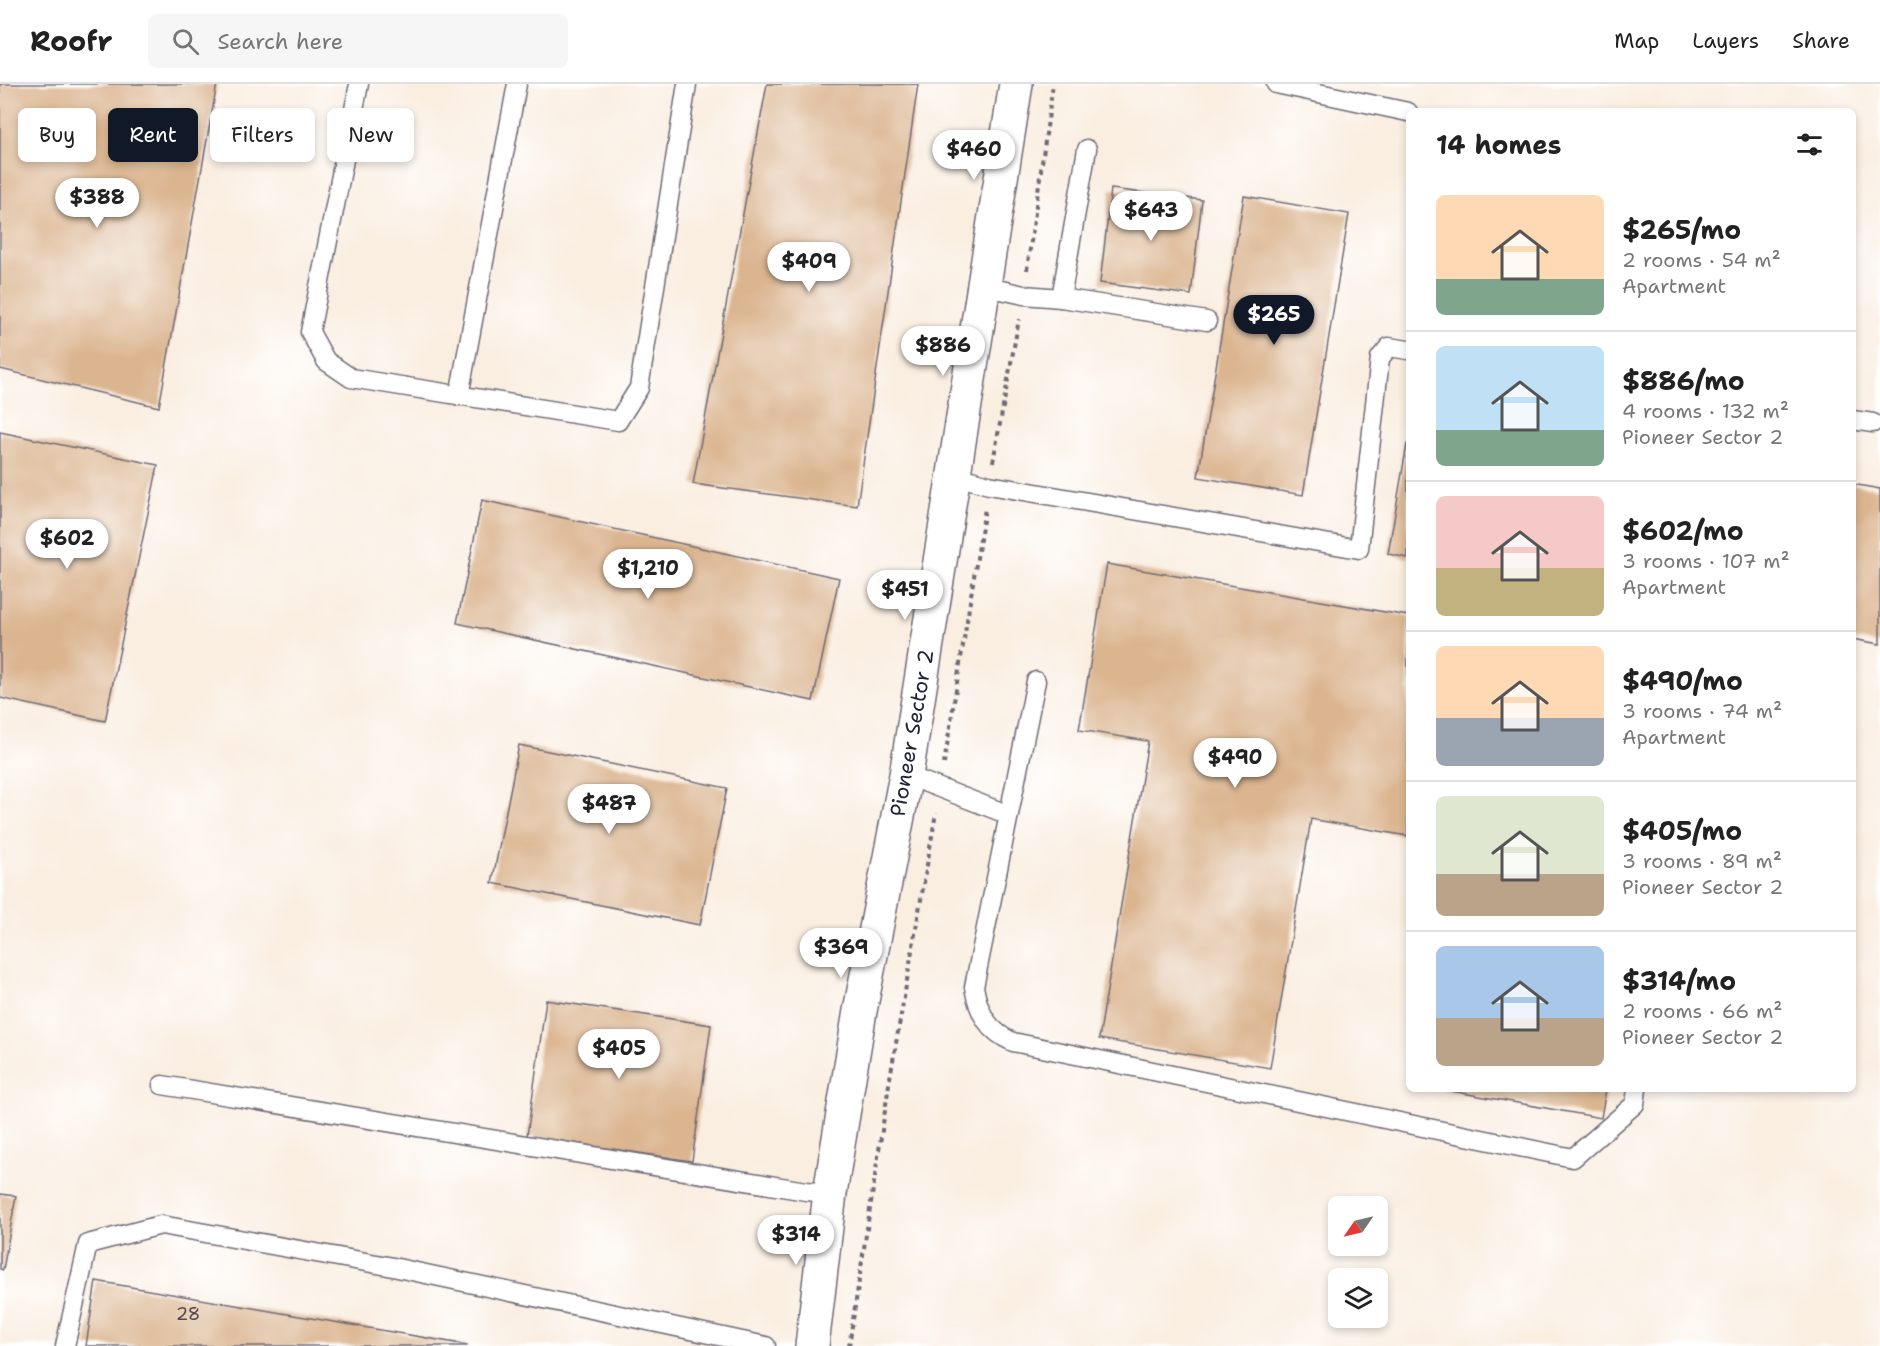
<!DOCTYPE html>
<html lang="en">
<head>
<meta charset="utf-8">
<style>
  body { margin:0; font-family:"Shantell Sans",sans-serif; background:#f6f6f6; color:#222; height:100vh; display:flex; flex-direction:column; font-size:22px; white-space:nowrap }
  * { box-sizing:border-box; margin:0 }
  p { font-size:20px; color:#767676 }
  .icon { flex:none; width:33px; height:33px; fill:none; stroke:currentColor; stroke-width:2; stroke-linecap:round; stroke-linejoin:round }
  .map { position:relative; flex:1; overflow:hidden }
  .drawer { position:absolute; left:1406px; top:24px; width:450px; height:984px; display:flex; flex-direction:column; background:#fff; border-radius:9px; box-shadow:0 3px 9px #0003 }
  .drawer>* { flex:none }
  .banner { position:absolute; left:18px; top:24px; width:570px; height:54px; display:flex; gap:12px }
  .needle { width:39px; rotate:236deg }
  .tools { position:absolute; left:1328px; top:1112px; display:grid; gap:12px }
  .tools a { display:grid; place-items:center; width:60px; height:60px; border-radius:9px; background:#fff; box-shadow:0 3px 9px #0003; font-size:30px }
  .price { position:absolute; translate:-50% -51px; padding:0 14px; border-radius:21px; background:#fff; color:#222; font-size:20px; line-height:39px; filter:drop-shadow(0 2px 3px #0008) }
  .price::after { content:''; position:absolute; left:50%; top:36px; width:18px; height:14px; margin-left:-9px; background:inherit; clip-path:polygon(0 0,100% 0,50% 100%) }
  .price.active { background:#111827; color:#fff }
  ul { padding:0; list-style:none }
  li { display:flex; align-items:center; gap:18px; height:150px; padding:0 30px }
  li+li { border-top:2px solid #e0e0e0 }
  li span { display:grid; place-items:center; flex:none; width:168px; height:120px; border-radius:9px; color:#555 }
  li>.icon { margin-inline-start:auto }
  span .icon { width:72px; height:72px; fill:#fffc; stroke-width:1 }
  li b { font-size:26px }
  h2 { display:flex; justify-content:space-between; align-items:center; height:72px; padding:0 30px; font-size:26px }
  .chip { padding:0 21px; border-radius:9px; background:#fff; box-shadow:0 3px 9px #0003; font-size:21px; line-height:54px }
  .chip.active { background:#111827; color:#fff }
  header { display:flex; align-items:center; gap:36px; box-sizing:border-box; height:84px; padding:0 30px; background:#fff; border-bottom:2px solid #e0e0e0 }
  header strong { font-size:28px }
  nav { display:flex; gap:33px; margin-inline-start:auto; font-size:21px }
  .search { width:420px; height:54px; background:#f6f6f6; display:flex; align-items:center; gap:15px; box-sizing:border-box; padding:0 21px; border-radius:9px; color:#767676; font-size:22px }
  .map>svg:first-child { display:block }
  .building { fill:#dbb590 }
  .lines { fill:none; stroke-linecap:round; stroke-linejoin:round }
  .service-casing { stroke:#6e6975; stroke-width:21 }
  .minor-casing { stroke:#6e6975; stroke-width:36 }
  .path { stroke:#6e6975; stroke-width:4; stroke-dasharray:4.5 4.5; stroke-linecap:butt }
  .service { stroke:#fff; stroke-width:18 }
  .minor { stroke:#fff; stroke-width:33 }
  .labels { text-anchor:middle; dominant-baseline:central; stroke-width:5; stroke-linejoin:round; paint-order:stroke }
  .number-label { font-size:18px; fill:#504750 }
  .street-label { font-size:21px; fill:#22223b; stroke:#fff }
</style>
</head>
<body>
<header>
<strong>Roofr</strong>
<div class="search"><svg class="icon" aria-label="search" viewBox="0 0 24 24"><circle cx="10" cy="10" r="6"/><path d="M15 15l6 6"/></svg>Search here</div>
<nav><a>Map</a><a>Layers</a><a>Share</a></nav>
</header>
<div class="map">
<svg width="1880" height="1262" viewBox="0 0 1880 1262">
  <rect width="100%" height="100%" fill="#fff"/>
  <filter id="ink" filterUnits="userSpaceOnUse"><feTurbulence type="fractalNoise" baseFrequency=".0167" numOctaves="2"/><feDisplacementMap in="SourceGraphic" scale="12" xChannelSelector="R" yChannelSelector="G"/><feConvolveMatrix kernelMatrix="1 2 1 2 8 2 1 2 1" color-interpolation-filters="sRGB"/></filter>
  <filter id="wash" filterUnits="userSpaceOnUse"><feTurbulence type="fractalNoise" baseFrequency=".008" numOctaves="4" result="noise"/><feDisplacementMap in="SourceGraphic" scale="24" xChannelSelector="R" yChannelSelector="G"/><feGaussianBlur stdDeviation="1.35" result="paint"/><feColorMatrix in="noise" values="0 0 0 0 0 0 0 0 0 0 0 0 0 0 0 0 0 1.4 0 .05"/><feComposite in="paint" operator="in"/></filter>
  <g filter="url(#wash)">
    <rect width="100%" height="100%" fill="#faeee1"/>
    <g id="blocks">
      <g class="building">
        <polygon points="0,0 217,0 159,323 0,285"/>
        <polygon points="767,0 918,0 857,422 693,400"/>
        <polygon points="1111,105 1202,116 1191,211 1100,199"/>
        <polygon points="1244,112 1349,130 1303,411 1198,393"/>
        <polygon points="0,348 158,381 105,637 0,614"/>
        <polygon points="1407,360 1408,360 1408,474 1388,470"/>
        <polygon points="1852,400 1880,405 1880,560 1852,555"/>
        <polygon points="482,416 839,494 813,617 457,539"/>
        <polygon points="1107,480 1408,532 1408,752 1311,735 1270,984 1099,955 1148,657 1079,646"/>
        <polygon points="519,661 727,704 700,841 492,799"/>
        <polygon points="546,916 711,941 692,1077 527,1052"/>
        <polygon points="1440,1005 1606,1005 1601,1034"/>
        <polygon points="0,1110 16,1112 3,1186 0,1185"/>
        <polygon points="96,1197 467,1261 467,1262 86,1262"/>
      </g>
    </g>
  </g>
  <g filter="url(#ink)">
    <use href="#blocks" fill-opacity="0" stroke="#6e6975" stroke-width="1.5"/>
    <g class="lines">
      <defs>
        <g id="service">
          <polyline points="359,0 310,248 326,277 351,294 618,337 639,304 687,0"/>
          <polyline points="1276,0 1408,28"/>
          <polyline points="983,202 1024,211 1061,214 1207,237"/>
          <polyline points="1061,214 1087,65"/>
          <polyline points="459,312 517,0"/>
          <polyline points="1852,336 1873,339"/>
          <polyline points="953,391 989,401 1359,465 1380,274 1389,263 1408,266"/>
          <path d="M 1036,597 L 974,903 C 979,930 988,947 1013,958 L 1573,1074 L 1635,1020 L 1637,1005"/>
          <polyline points="906,691 1009,731"/>
          <polyline points="162,1001 806,1107 830,1109"/>
          <polyline points="65,1262 88,1160 161,1141 388,1182 766,1262"/>
        </g>
        <polyline id="minor" points="812,1262 830,1109 860,927 906,691 1016,0"/>
      </defs>
      <use href="#service" class="service-casing"/>
      <use href="#minor" class="minor-casing"/>
      <g class="path">
        <polyline points="1027,186 1053,0"/>
        <polyline points="993,378 1019,235"/>
        <polyline points="944,680 985,424"/>
        <polyline points="849,1262 890,994 936,729"/>
      </g>
      <use href="#service" class="service"/>
      <use href="#minor" class="minor"/>
    </g>
  </g>
  <g class="labels">
    <g class="number-label">
      <text x="188" y="1230">28</text>
    </g>
    <g class="street-label">
      <text transform="translate(912 649) rotate(-80)">Pioneer Sector 2</text>
    </g>
  </g>
</svg>
<div class="tools">
<a><svg class="needle" viewBox="-14 -14 28 28"><path d="M0-13l5 13h-10z" fill="#e53935"/><path d="M0 13l5-13h-10z" fill="#767676"/></svg></a>
<a><svg class="icon" aria-label="layers" viewBox="0 0 24 24"><path d="M12 4l9 5-9 5-9-5zM3 14l9 5 9-5"/></svg></a>
</div>
<b class="price" style="left:974px;top:97px">$460</b>
<b class="price" style="left:97px;top:145px">$388</b>
<b class="price" style="left:1151px;top:158px">$643</b>
<b class="price" style="left:809px;top:209px">$409</b>
<b class="price active" style="left:1274px;top:262px">$265</b>
<b class="price" style="left:943px;top:293px">$886</b>
<b class="price" style="left:67px;top:486px">$602</b>
<b class="price" style="left:648px;top:516px">$1,210</b>
<b class="price" style="left:905px;top:537px">$451</b>
<b class="price" style="left:1235px;top:705px">$490</b>
<b class="price" style="left:609px;top:751px">$487</b>
<b class="price" style="left:841px;top:895px">$369</b>
<b class="price" style="left:619px;top:996px">$405</b>
<b class="price" style="left:796px;top:1182px">$314</b>
<div class="banner">
<a class="chip">Buy</a>
<a class="chip active">Rent</a>
<a class="chip">Filters</a>
<a class="chip">New</a>
</div>
<section class="drawer">
<h2>14 homes<svg class="icon" aria-label="filters" viewBox="0 0 24 24"><path d="M4 7h16M4 17h16"/><circle cx="9" cy="7" r="2"/><circle cx="15" cy="17" r="2"/></svg></h2>
<ul>
<li><span style="background:linear-gradient(#ffd9b3 70%,#7fa58c 0)"><svg class="icon" aria-label="home" viewBox="0 0 24 24"><path d="M3 11l9-7 9 7M6 9v11h12V9"/></svg></span><div><b>$265/mo</b><p>2 rooms · 54 m²</p><p>Apartment</p></div></li>
<li><span style="background:linear-gradient(#bfe0f5 70%,#7fa58c 0)"><svg class="icon" aria-label="home" viewBox="0 0 24 24"><path d="M3 11l9-7 9 7M6 9v11h12V9"/></svg></span><div><b>$886/mo</b><p>4 rooms · 132 m²</p><p>Pioneer Sector 2</p></div></li>
<li><span style="background:linear-gradient(#f6c9c9 60%,#c2b280 0)"><svg class="icon" aria-label="home" viewBox="0 0 24 24"><path d="M3 11l9-7 9 7M6 9v11h12V9"/></svg></span><div><b>$602/mo</b><p>3 rooms · 107 m²</p><p>Apartment</p></div></li>
<li><span style="background:linear-gradient(#ffd9b3 60%,#9aa5b1 0)"><svg class="icon" aria-label="home" viewBox="0 0 24 24"><path d="M3 11l9-7 9 7M6 9v11h12V9"/></svg></span><div><b>$490/mo</b><p>3 rooms · 74 m²</p><p>Apartment</p></div></li>
<li><span style="background:linear-gradient(#dfe7d0 65%,#b9a48a 0)"><svg class="icon" aria-label="home" viewBox="0 0 24 24"><path d="M3 11l9-7 9 7M6 9v11h12V9"/></svg></span><div><b>$405/mo</b><p>3 rooms · 89 m²</p><p>Pioneer Sector 2</p></div></li>
<li><span style="background:linear-gradient(#a9c7e8 60%,#b9a48a 0)"><svg class="icon" aria-label="home" viewBox="0 0 24 24"><path d="M3 11l9-7 9 7M6 9v11h12V9"/></svg></span><div><b>$314/mo</b><p>2 rooms · 66 m²</p><p>Pioneer Sector 2</p></div></li>
</ul>
</section>
</div>
</body>
</html>
